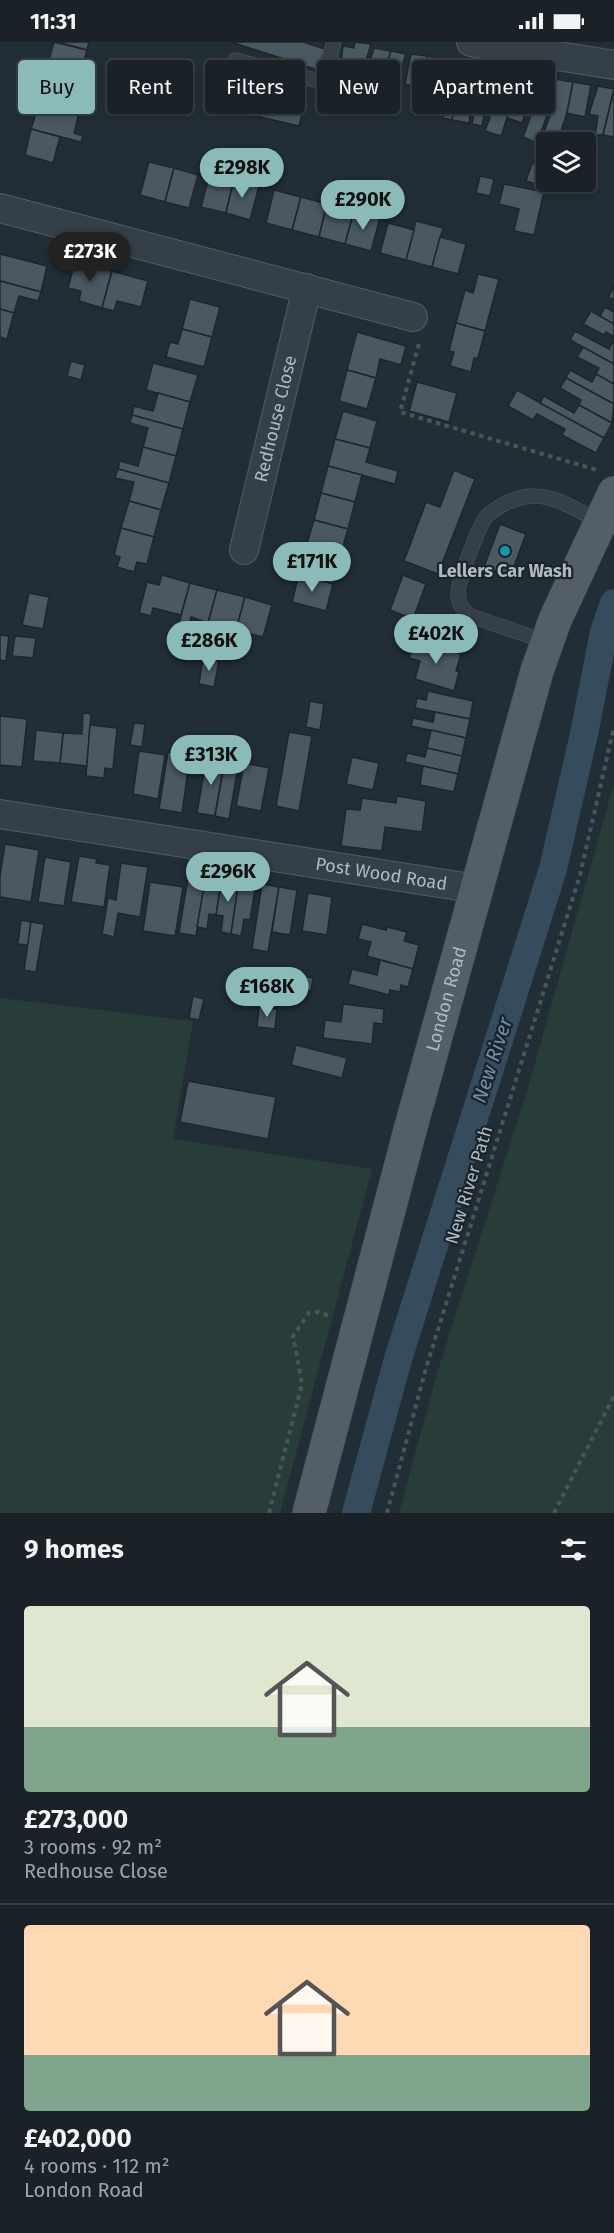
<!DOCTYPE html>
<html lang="en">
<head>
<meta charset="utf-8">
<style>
  body { margin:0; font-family:"Fira Sans",sans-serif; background:#272f34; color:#f1f3f6; height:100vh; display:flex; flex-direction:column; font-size:22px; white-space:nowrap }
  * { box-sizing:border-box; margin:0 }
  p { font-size:20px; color:#9fa4a8 }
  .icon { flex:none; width:33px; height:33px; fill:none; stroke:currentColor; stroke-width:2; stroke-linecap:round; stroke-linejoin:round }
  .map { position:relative; height:1471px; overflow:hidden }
  .drawer { display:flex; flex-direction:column; background:#1a2228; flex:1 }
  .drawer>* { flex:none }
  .hud { position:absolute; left:18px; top:18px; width:579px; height:54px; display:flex; gap:12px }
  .controls { position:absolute; left:536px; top:90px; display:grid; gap:12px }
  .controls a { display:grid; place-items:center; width:60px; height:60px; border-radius:6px; background:#1a2228; box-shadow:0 3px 9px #0003,0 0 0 2px #383f45; font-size:30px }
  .price { position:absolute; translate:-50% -51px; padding:0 14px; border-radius:21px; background:#8bbbb9; color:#111; font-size:20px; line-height:39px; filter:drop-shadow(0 2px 3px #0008) }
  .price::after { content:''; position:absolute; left:50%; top:36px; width:18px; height:14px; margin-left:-9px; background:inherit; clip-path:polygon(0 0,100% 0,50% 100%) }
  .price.active { background:#222; color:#fff }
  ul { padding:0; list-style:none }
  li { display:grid; align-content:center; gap:12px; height:318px; padding:0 24px }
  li+li { border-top:2px solid #383f45 }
  li span { display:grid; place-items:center; height:186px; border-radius:6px; color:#555 }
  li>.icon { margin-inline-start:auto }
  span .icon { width:108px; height:108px; fill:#fffc; stroke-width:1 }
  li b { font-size:26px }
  h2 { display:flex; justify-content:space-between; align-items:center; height:72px; padding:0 24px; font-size:26px }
  .pill { padding:0 21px; border-radius:6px; background:#1a2228; box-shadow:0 3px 9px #0003,0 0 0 2px #383f45; font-size:21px; line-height:54px }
  .pill.active { background:#8bbbb9; color:#111 }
  .status { display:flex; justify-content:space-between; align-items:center; height:42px; padding:0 30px; background:#1a2228; direction:ltr }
  .status svg { height:16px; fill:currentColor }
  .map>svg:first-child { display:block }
  .green { fill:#283c39 }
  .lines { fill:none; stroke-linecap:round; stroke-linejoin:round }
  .canal { stroke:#364c5c; stroke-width:28 }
  .building { fill:#4a5861; stroke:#1d262d; stroke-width:1.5 }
  .lane-casing { stroke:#535d64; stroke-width:15 }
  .street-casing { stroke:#535d64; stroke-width:30 }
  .primary-casing { stroke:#414b53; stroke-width:34 }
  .path { stroke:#455857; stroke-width:4; stroke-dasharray:4.5 4.5; stroke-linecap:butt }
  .lane { stroke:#353f47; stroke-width:14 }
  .street { stroke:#353f47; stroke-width:28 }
  .primary { stroke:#535e67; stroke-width:33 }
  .culture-dot { fill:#0f9aa8; stroke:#1b242b; stroke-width:2 }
  .labels { text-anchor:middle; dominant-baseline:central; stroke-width:4.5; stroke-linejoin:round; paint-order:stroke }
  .street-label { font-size:18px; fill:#b0bac3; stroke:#1b242b }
  .poi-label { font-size:18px; font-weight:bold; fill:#b0bac3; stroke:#1b242b }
  .water-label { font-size:20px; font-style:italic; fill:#7290a5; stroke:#1b242b }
</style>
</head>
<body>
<div class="status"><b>11:31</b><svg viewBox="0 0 49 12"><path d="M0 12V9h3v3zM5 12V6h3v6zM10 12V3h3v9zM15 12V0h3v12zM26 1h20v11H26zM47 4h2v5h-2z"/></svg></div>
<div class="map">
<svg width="614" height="1471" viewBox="0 0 614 1471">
  <rect width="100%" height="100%" fill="#222e36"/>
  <g class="green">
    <polygon points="614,741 614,1471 399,1471 438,1328 528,1046"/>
    <polygon points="0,956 193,979 173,1097 372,1127 280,1471 0,1471"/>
  </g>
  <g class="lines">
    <polyline class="canal" points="356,1471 398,1317 553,827 584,692 604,590 614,561"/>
  </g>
  <g class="building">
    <polygon points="54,0 87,8 80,34 47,25"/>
    <polygon points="58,0 89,0 87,8"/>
    <polygon points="231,0 303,0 325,7 318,28"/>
    <polygon points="355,0 371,2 360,38 355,36 352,55 337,53 343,4 354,6"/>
    <polygon points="374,6 391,9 382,38 377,37 370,58 359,56"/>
    <polygon points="391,9 406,12 390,60 383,58 389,39 382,38"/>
    <polygon points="411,12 427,14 421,45 405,42"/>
    <polygon points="427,14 442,17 437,47 421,45"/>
    <polygon points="446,20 462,23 452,78 443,76 448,49 441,48"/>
    <polygon points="462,23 479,25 469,81 452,78"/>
    <polygon points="482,24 499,27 493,58 487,57 482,84 472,82"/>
    <polygon points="499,27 517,30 512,61 501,94 485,89 496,58 493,58"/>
    <polygon points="517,30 536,33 530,64 528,64 522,81 507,76"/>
    <polygon points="536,33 554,37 549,68 537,101 523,95 534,65 530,64"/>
    <polygon points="46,34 74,42 68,69 39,61"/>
    <polygon points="554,37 573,40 567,71 559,95 544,90 552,68 549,68"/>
    <polygon points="573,40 591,43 585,75 567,71"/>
    <polygon points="214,42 304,64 299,84 209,63"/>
    <polygon points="598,44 614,47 603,93 595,93 598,74 589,72"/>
    <polygon points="614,48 614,95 603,93"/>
    <polygon points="39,61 79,72 74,91 83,94 81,100 31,87"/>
    <polygon points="31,87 60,95 53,121 25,113"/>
    <polygon points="149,120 174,126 165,160 140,153"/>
    <polygon points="532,121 546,126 542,144 526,139"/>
    <polygon points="174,126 198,133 189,166 165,160"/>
    <polygon points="210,131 234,137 226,171 201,165"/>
    <polygon points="480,134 494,137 490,154 476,151"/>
    <polygon points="234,137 259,144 250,178 226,171"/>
    <polygon points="504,142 544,150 534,193 514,189 519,167 499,162"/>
    <polygon points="274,148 301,155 292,188 266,181"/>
    <polygon points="301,155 327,162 319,195 292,188"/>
    <polygon points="327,162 354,169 345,202 319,195"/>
    <polygon points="354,169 380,176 371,209 345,202"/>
    <polygon points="416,179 443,186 432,225 406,218"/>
    <polygon points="388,181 414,188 406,218 380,211"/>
    <polygon points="440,195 466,202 458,232 432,225"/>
    <polygon points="0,212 47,224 41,250 0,239"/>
    <polygon points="75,219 112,229 102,266 79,259 81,249 68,246"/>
    <polygon points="112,229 148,239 141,265 117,259 114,269 102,266"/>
    <polygon points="478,232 499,237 485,289 456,281 465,248 473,251"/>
    <polygon points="0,239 41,250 38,259 19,254 14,271 0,267"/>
    <polygon points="614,245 614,258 608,255"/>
    <polygon points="190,257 220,265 212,295 182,287"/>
    <polygon points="605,265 614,270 614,282 600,274"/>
    <polygon points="0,267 14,271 7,297 0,295"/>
    <polygon points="591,269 614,282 614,295 606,290 604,293 583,282"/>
    <polygon points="456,281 485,289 478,316 474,316 471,330 450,324 454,310 449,309"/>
    <polygon points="182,287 212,295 204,325 166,315 170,300 178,302"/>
    <polygon points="575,289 609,307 612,301 614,302 614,322 570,298"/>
    <polygon points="357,290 406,304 401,323 380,317 376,336 347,328"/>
    <polygon points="583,305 614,322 614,342 596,332 599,326 577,315"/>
    <polygon points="71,319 85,323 81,338 67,334"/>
    <polygon points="153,321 198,333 190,360 146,348"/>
    <polygon points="347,328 376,336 367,367 339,359"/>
    <polygon points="570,328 592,340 596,332 614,342 614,362 566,336"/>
    <polygon points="566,336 614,362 612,381 579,363 581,358 560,346"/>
    <polygon points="417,340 457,351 449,380 409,369"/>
    <polygon points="517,348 604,396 596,411 562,393 565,387 537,372 533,378 508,364"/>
    <polygon points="158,351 190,360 183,387 132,373 134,364 153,369"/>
    <polygon points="544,354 574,371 579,363 612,381 604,396 540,361"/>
    <polygon points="343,369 377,379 370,406 335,397"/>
    <polygon points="132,373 183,387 176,414 143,405 148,386 130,381"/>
    <polygon points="335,397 370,406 366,420 398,429 395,442 328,424"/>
    <polygon points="143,405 176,414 169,441 118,427 120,419 138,424"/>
    <polygon points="328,424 362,433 355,460 321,451"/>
    <polygon points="118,427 169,441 161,468 129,459 134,440 115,436"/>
    <polygon points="454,428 475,437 438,532 404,519 426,460 440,465"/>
    <polygon points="321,451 355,460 348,487 314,478"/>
    <polygon points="129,459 161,468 154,495 121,486"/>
    <polygon points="314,478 348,487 340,515 306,505"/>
    <polygon points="500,482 526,492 510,535 484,525"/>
    <polygon points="121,486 154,495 147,522 137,520 134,530 117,525 120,515 114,513"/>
    <polygon points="306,505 340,515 333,542 299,532"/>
    <polygon points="299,532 333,542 326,569 292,560"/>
    <polygon points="162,533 190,541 181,573 153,566 151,574 139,571 147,540 159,543"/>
    <polygon points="403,533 426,542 413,577 390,568"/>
    <polygon points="190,541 217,548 208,581 191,575 183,606 173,603"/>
    <polygon points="217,548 245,555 231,608 223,606 228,586 208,581"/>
    <polygon points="29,551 49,555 43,587 22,583"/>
    <polygon points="245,555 272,563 263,595 236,588"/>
    <polygon points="0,593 9,594 6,619 0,618"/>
    <polygon points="15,594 36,596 33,616 12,614"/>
    <polygon points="415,598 461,612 456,629 459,630 454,649 415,637 420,619 409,616"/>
    <polygon points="203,616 219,619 214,645 199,642"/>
    <polygon points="428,649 473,659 470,677 415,666 417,656 426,658"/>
    <polygon points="310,659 324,662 320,688 306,685"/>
    <polygon points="435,670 470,677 466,696 411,684 413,676 433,680"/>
    <polygon points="83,671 91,672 87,724 60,721 63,691 82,692"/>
    <polygon points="0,674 27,677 22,725 0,723"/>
    <polygon points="134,681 145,682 142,705 130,703"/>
    <polygon points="90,683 117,686 113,727 105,726 104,736 86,734"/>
    <polygon points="36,688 63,691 60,721 33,719"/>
    <polygon points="431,688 466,696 462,714 427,706"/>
    <polygon points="289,690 312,694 299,769 276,764"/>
    <polygon points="427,706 462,714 458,732 405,720 407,711 425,715"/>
    <polygon points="139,709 165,713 158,757 133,752"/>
    <polygon points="168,710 190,714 182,771 159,767"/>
    <polygon points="207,713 225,716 215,774 197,771"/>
    <polygon points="352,715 379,721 373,748 346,742"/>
    <polygon points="244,721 269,726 261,769 236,764"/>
    <polygon points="423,724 458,732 454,750 420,743"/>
    <polygon points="223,729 237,731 229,777 215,774"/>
    <polygon points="397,754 426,759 422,790 385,785 382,809 341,804 346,767 360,768 362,756 396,761"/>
    <polygon points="5,802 39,808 31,860 0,855 0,834"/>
    <polygon points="79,814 97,817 96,821 110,823 104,865 71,860"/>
    <polygon points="45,815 71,820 64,864 38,860"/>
    <polygon points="121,821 148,825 140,875 118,871 114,895 102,892 108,856 116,858"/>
    <polygon points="189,830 206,833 196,894 179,891"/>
    <polygon points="206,833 222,836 216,873 209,872 207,887 197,885"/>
    <polygon points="222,836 239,838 231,892 221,890 223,874 216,873"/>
    <polygon points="239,838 256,841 250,878 244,877 241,894 231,892"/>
    <polygon points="150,840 183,845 175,894 143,889"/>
    <polygon points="262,842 279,845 268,910 252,907"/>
    <polygon points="279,845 297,848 290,893 272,890"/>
    <polygon points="308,851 332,855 327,893 302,889"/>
    <polygon points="21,878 31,880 28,903 18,902"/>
    <polygon points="31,880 44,882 36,930 24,928"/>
    <polygon points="362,882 386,888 387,885 407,890 404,899 419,903 413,927 367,914 371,900 358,897"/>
    <polygon points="380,918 413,927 408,945 401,943 400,950 390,948 389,953 348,942 352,927 377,933"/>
    <polygon points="284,931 313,936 311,949 282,944"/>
    <polygon points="193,954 204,957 199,978 189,976"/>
    <polygon points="343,962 384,967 383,982 374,981 372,1002 323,996 325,978 341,980"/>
    <polygon points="259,965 277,967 275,987 257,985"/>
    <polygon points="296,1003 347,1016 342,1036 291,1023"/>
    <polygon points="188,1039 276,1055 268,1097 180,1080"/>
  </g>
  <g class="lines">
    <defs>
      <g id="lane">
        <polyline points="235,18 323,40 334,0"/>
        <path d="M 547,600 L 471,574 C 463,568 458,562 458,551 C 458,540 479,482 487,474 C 498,463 516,455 532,454 C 556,453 580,470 600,480"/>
      </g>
      <g id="street">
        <polyline points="471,0 614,23"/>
        <polyline points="0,166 413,275"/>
        <path id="s1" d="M 244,508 L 307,246"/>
        <path id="s2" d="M 0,772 L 477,847"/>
      </g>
      <g id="primary">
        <path id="s3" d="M 309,1471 L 409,1092 L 537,629 L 555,578 L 614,451"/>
      </g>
    </defs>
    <use href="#lane" class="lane-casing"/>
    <use href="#street" class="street-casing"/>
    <use href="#primary" class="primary-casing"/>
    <g class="path">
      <polyline points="419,302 400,370 597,428"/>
      <polyline points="269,1471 302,1342 293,1294 309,1271 318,1270 332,1275"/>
      <polyline points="387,1471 426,1326 580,833 614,685"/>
      <polyline points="554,1471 614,1354"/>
    </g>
    <use href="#lane" class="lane"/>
    <use href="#street" class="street"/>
    <use href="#primary" class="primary"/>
  </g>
  <circle class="culture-dot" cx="505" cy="509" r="6"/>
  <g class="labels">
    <g class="street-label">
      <text stroke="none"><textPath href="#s1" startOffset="135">Redhouse Close</textPath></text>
      <text stroke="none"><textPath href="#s2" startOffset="386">Post Wood Road</textPath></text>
      <text stroke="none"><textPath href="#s3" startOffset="532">London Road</textPath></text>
      <text transform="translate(469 1143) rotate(-73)">New River Path</text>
    </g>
    <g class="poi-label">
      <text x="505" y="529">Lellers Car Wash</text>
    </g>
    <g class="water-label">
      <text transform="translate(492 1018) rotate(-72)">New River</text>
    </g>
  </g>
</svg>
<div class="controls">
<a><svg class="icon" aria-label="layers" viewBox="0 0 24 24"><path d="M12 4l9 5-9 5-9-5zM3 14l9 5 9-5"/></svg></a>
</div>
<b class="price" style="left:242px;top:157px">£298K</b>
<b class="price" style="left:363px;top:189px">£290K</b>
<b class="price active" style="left:90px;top:241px">£273K</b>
<b class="price" style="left:312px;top:551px">£171K</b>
<b class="price" style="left:436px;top:623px">£402K</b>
<b class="price" style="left:209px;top:630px">£286K</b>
<b class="price" style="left:211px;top:744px">£313K</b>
<b class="price" style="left:228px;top:861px">£296K</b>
<b class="price" style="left:267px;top:976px">£168K</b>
<div class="hud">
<a class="pill active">Buy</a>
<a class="pill">Rent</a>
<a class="pill">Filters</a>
<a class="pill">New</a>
<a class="pill">Apartment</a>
</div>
</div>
<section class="drawer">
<h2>9 homes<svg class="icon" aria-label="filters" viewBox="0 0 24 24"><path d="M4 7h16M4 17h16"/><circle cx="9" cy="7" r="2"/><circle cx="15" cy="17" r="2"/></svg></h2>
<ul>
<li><span style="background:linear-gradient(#dfe7d0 65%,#7fa58c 0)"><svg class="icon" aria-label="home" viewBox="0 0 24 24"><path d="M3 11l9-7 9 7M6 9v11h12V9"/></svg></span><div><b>£273,000</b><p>3 rooms · 92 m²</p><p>Redhouse Close</p></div></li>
<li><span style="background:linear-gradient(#ffd9b3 70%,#7fa58c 0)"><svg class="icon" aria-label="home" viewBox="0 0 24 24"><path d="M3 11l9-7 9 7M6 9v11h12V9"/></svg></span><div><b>£402,000</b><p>4 rooms · 112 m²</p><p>London Road</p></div></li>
</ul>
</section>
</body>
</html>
